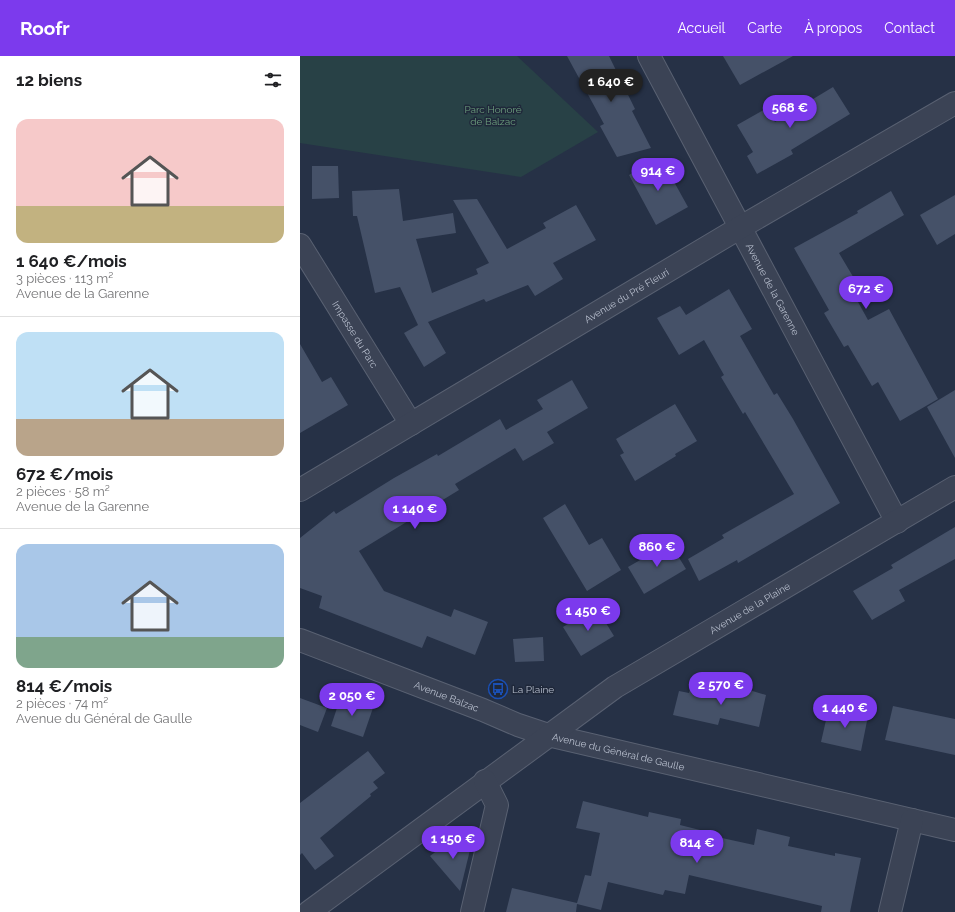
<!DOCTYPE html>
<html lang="fr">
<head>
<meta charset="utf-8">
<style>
  body { margin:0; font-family:Raleway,sans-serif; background:#f6f6f6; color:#202124; height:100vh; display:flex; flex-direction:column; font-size:15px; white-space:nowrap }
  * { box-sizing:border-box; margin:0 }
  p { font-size:13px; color:#757577 }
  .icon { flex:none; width:22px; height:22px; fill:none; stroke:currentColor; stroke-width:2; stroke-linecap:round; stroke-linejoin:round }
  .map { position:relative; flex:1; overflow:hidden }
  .panel { display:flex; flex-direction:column; background:#fff; width:300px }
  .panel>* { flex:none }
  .price { position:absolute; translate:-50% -34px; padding:0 9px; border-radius:14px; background:#7c3aed; color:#fff; font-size:13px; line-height:26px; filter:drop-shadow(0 1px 2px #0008) }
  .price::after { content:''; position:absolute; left:50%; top:24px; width:12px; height:9px; margin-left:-6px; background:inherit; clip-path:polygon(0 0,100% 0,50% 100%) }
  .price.current { background:#222; color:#fff }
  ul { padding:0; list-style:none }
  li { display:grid; align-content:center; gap:8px; height:212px; padding:0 16px }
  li+li { border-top:1px solid #e0e0e0 }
  li span { display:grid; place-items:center; height:124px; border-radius:12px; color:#555 }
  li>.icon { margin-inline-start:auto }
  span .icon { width:72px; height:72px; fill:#fffc; stroke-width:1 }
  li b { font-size:17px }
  h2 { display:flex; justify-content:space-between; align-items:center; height:48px; padding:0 16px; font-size:17px }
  header { display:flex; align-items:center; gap:24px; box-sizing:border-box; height:56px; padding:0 20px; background:#7c3aed; color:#fff }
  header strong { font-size:19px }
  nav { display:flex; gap:22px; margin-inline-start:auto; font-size:14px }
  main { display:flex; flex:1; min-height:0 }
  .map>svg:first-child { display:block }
  .green { fill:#284146 }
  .building { fill:#455168 }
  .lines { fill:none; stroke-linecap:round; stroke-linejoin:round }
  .minor-casing { stroke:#596172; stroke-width:24 }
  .minor { stroke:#3b4355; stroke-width:22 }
  .labels { text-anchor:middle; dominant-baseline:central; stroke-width:3; stroke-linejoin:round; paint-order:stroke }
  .park-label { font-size:10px; fill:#6ea07e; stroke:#1f283a }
  .street-label { font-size:10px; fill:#b8bfce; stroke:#1f283a }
  .poi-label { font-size:10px; fill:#b8bfce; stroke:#1f283a; text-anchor:start }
</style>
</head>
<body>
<header>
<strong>Roofr</strong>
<nav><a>Accueil</a><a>Carte</a><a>À propos</a><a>Contact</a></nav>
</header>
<main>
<section class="panel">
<h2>12 biens<svg class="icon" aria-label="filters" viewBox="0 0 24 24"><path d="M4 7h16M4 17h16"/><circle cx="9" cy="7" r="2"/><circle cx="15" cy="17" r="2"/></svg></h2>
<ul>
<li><span style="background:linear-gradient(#f6c9c9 70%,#c2b280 0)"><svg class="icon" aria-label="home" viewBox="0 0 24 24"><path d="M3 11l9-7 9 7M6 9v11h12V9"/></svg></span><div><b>1 640 €/mois</b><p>3 pièces · 113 m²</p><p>Avenue de la Garenne</p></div></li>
<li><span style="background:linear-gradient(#bfe0f5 70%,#b9a48a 0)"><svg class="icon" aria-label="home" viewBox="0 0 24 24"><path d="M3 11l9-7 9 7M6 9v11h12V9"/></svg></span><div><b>672 €/mois</b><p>2 pièces · 58 m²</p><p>Avenue de la Garenne</p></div></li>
<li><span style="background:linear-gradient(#a9c7e8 75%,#7fa58c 0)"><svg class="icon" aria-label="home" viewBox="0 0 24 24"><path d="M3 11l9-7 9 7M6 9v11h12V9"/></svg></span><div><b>814 €/mois</b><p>2 pièces · 74 m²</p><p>Avenue du Général de Gaulle</p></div></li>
</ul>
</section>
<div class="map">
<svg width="655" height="856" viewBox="0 0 655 856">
  <rect width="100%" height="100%" fill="#263146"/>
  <polygon class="green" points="0,0 217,0 298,76 221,121 0,87"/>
  <g class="building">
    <polygon points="267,0 309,0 335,53 332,55 351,92 317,101 300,70 304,68"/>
    <polygon points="423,0 493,0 440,29"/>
    <polygon points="533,31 550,58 491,94 493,98 457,118 447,100 453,96 437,69 467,52 475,66"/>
    <polygon points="357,103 369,126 373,124 388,151 356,169 329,119"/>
    <polygon points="12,110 38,110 39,142 12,143"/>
    <polygon points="99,133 103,165 153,157 156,177 116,183 132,237 178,218 176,213 189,207 153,144 177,143 207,193 246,172 243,167 276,149 296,184 253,207 263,223 235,240 228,229 186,246 184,243 128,266 146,297 124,311 104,277 118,269 100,231 75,237 57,160 53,160 52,135"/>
    <polygon points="591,135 604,159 539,197 555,224 548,228 568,264 589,253 638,343 600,365 578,326 572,330 548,289 544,291 524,257 529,254 494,192 558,157 557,155"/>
    <polygon points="655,139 655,178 637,189 620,159"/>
    <polygon points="429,233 452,273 440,280 474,339 477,337 493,363 540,447 438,507 437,504 399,525 388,503 424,482 422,479 494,438 445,356 443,358 421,321 424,319 404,284 379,299 357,262 380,250 386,259"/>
    <polygon points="0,288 22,326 31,321 48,349 0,377"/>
    <polygon points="272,324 288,352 247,376 254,387 223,405 215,392 155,428 159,434 59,495 84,535 151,561 154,553 188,566 175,599 127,580 122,592 19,552 22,540 0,532 0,482 34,455 36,458 94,422 137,398 138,400 200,363 206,374 243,353 237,344"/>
    <polygon points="655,334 655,402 627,351"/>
    <polygon points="375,348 397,385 375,398 376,400 335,425 320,399 324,397 316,383"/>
    <polygon points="265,448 289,489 302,482 321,514 287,535 243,462"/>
    <polygon points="655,471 655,503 599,534 605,545 572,564 553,535 593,512 591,509"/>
    <polygon points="370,487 386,513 344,538 328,511"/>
    <polygon points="296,551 314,580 281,600 263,571"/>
    <polygon points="243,581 244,605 215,606 213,583"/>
    <polygon points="391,629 433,639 436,630 466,639 459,671 420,662 418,669 373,659 379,635 389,637"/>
    <polygon points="41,640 73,652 63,681 31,670"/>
    <polygon points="0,642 27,652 18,676 0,669"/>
    <polygon points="593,650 655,663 655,699 585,684"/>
    <polygon points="529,651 568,660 561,695 521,686"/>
    <polygon points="68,695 85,717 73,726 78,732 70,738 71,740 20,782 34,800 15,814 2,797 0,799 0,747"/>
    <polygon points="283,745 348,761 349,756 381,763 380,769 400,774 399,777 454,789 457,773 490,781 488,790 535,800 535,797 561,802 550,856 521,856 522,850 389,819 385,838 365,834 363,839 308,826 301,854 277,848 276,856 206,856 212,832 277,847 285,819 291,820 300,777 276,772"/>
    <polygon points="158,779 170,794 160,835 130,800"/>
  </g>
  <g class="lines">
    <defs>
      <g id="minor">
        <path id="s1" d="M 349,0 L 597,466"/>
        <path id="s2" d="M 0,189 L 111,368"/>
        <path id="s3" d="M 0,434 L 441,171 L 655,47"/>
        <path id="s4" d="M 0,584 L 183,654 L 218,669 L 248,679 L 655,774"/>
        <path id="s5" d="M 9,856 L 315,631 L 655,431"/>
        <polyline points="172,856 197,749 185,725"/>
        <polyline points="590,856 612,764"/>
      </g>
    </defs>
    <use href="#minor" class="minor-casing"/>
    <use href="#minor" class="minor"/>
  </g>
  <defs>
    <symbol id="bus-ring" viewBox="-11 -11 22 22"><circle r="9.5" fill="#1f283a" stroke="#1a4fb4" stroke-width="1.5"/><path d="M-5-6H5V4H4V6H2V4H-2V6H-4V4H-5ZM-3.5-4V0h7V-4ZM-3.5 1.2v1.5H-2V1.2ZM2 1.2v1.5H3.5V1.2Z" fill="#1a4fb4"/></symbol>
  </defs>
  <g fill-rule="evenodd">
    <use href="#bus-ring" x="187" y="622" width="22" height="22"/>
  </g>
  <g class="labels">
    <g class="park-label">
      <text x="193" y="53">Parc Honoré<tspan x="193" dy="12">de Balzac</tspan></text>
    </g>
    <g class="street-label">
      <text stroke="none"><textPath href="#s1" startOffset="264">Avenue de la Garenne</textPath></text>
      <text stroke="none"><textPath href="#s3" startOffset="380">Avenue du Pré Fleuri</textPath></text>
      <text stroke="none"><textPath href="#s2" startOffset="105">Impasse du Parc</textPath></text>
      <text stroke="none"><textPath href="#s5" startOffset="536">Avenue de la Plaine</textPath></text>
      <text stroke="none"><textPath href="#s4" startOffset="157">Avenue Balzac</textPath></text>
      <text stroke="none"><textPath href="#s4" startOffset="338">Avenue du Général de Gaulle</textPath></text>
    </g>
    <g class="poi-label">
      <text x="212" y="633">La Plaine</text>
    </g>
  </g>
</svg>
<b class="price current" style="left:311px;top:47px">1 640 €</b>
<b class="price" style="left:490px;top:73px">568 €</b>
<b class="price" style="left:358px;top:136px">914 €</b>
<b class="price" style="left:566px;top:254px">672 €</b>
<b class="price" style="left:115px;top:474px">1 140 €</b>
<b class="price" style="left:357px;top:512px">860 €</b>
<b class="price" style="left:288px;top:576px">1 450 €</b>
<b class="price" style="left:421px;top:650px">2 570 €</b>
<b class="price" style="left:52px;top:661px">2 050 €</b>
<b class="price" style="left:545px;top:673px">1 440 €</b>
<b class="price" style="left:153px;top:804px">1 150 €</b>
<b class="price" style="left:397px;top:808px">814 €</b>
</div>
</main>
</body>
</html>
